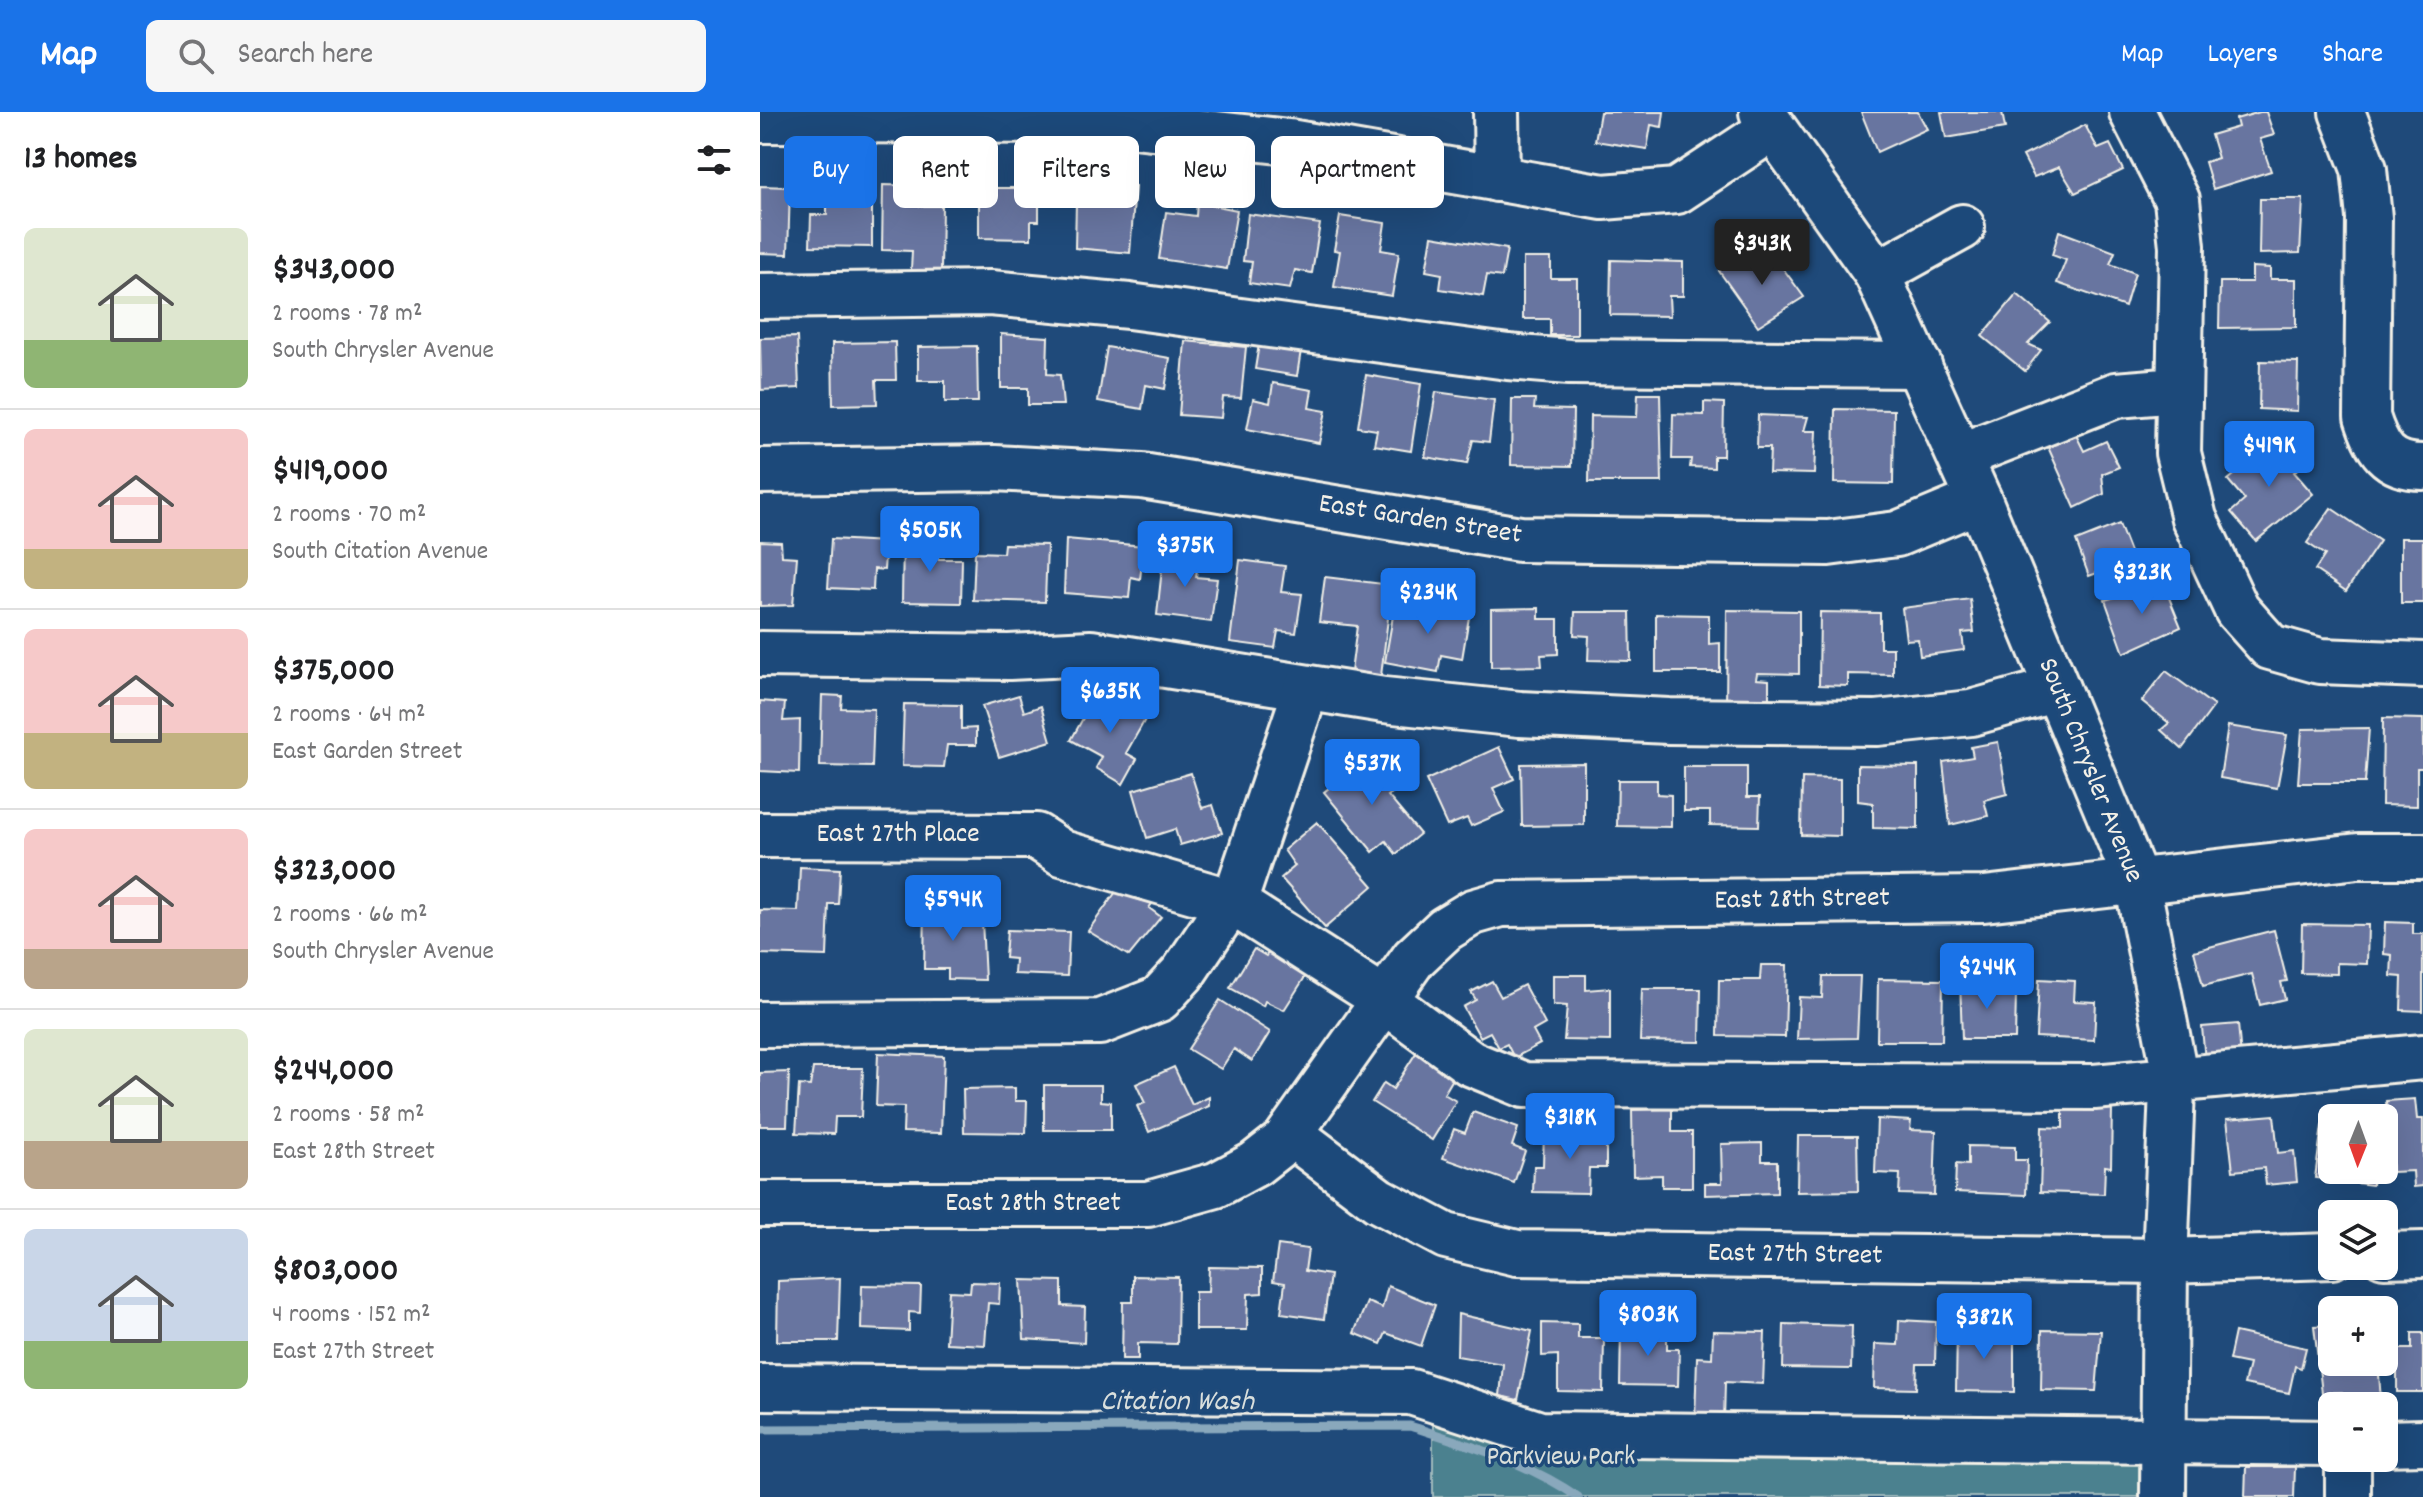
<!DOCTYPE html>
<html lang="en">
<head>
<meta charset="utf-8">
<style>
  body { margin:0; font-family:Dekko,sans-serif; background:#f6f6f6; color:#202124; height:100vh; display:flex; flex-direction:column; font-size:30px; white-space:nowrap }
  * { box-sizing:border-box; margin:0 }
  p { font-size:26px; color:#757577 }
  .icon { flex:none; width:44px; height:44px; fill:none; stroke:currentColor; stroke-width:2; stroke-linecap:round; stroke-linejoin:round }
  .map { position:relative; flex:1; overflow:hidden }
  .details { display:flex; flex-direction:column; background:#fff; width:760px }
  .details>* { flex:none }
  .banner { position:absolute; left:24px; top:24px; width:760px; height:72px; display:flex; gap:16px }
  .needle { width:52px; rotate:181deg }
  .controls { position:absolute; left:1558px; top:992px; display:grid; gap:16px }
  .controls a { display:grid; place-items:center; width:80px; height:80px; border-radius:12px; background:#fff; box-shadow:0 8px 32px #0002; font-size:40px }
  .price { position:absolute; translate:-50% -68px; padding:0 18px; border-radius:8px; background:#1a73e8; color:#fff; font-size:26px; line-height:52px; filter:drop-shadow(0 2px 4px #0008) }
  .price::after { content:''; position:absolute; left:50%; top:48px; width:24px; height:18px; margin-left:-12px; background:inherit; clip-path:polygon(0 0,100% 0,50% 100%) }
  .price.active { background:#222; color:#fff }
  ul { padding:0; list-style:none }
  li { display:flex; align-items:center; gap:24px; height:200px; padding:0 24px }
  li+li { border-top:2px solid #e0e0e0 }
  li span { display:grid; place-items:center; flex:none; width:224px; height:160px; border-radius:12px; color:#555 }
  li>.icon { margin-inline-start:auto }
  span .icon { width:96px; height:96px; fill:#fffc; stroke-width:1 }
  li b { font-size:34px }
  h2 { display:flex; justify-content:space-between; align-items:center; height:96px; padding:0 24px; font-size:34px }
  .tag { padding:0 28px; border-radius:12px; background:#fff; box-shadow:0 8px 32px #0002; font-size:28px; line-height:72px }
  .tag.active { background:#1a73e8; color:#fff }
  header { display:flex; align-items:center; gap:48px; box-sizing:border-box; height:112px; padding:0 40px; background:#1a73e8; color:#fff }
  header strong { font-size:38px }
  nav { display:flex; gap:44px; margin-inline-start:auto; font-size:28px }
  .search { width:560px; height:72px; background:#f6f6f6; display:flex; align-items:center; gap:20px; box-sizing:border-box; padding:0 28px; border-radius:12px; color:#757577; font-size:30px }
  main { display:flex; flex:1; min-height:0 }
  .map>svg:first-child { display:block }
  .green { fill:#4b818f; stroke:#a0b9bc; stroke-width:2 }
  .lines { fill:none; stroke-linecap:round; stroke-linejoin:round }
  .stream { stroke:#89a8bc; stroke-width:9 }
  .building { fill:#6774a0; stroke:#f4f1e8; stroke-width:2 }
  .minor-casing { stroke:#f4f1e8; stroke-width:50 }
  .minor { stroke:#1f4a7a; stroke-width:44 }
  .labels { text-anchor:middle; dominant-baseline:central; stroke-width:7; stroke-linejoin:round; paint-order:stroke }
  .street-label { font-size:28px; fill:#f4f1e8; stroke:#1f4a7a }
  .park-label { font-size:28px; fill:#dbe0db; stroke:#1f4a7a }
  .water-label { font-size:30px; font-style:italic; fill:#d9dfdd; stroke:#1f4a7a }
</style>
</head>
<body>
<header>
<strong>Map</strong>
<div class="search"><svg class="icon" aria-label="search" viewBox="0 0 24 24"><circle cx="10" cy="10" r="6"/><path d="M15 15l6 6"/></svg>Search here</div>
<nav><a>Map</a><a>Layers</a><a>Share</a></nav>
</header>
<main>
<section class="details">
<h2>13 homes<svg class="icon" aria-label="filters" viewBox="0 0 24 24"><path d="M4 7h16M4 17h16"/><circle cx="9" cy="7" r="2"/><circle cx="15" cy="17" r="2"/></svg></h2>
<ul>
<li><span style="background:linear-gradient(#dfe7d0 70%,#8fb573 0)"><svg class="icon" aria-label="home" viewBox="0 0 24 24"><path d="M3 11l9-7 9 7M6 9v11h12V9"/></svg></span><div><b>$343,000</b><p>2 rooms · 78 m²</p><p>South Chrysler Avenue</p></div></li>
<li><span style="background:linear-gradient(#f6c9c9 75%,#c2b280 0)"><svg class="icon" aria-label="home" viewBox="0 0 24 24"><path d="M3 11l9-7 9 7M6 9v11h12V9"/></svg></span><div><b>$419,000</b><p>2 rooms · 70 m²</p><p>South Citation Avenue</p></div></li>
<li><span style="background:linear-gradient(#f6c9c9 65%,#c2b280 0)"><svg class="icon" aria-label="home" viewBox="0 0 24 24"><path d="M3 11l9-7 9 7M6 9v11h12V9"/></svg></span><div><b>$375,000</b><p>2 rooms · 64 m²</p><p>East Garden Street</p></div></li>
<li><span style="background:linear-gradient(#f6c9c9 75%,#b9a48a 0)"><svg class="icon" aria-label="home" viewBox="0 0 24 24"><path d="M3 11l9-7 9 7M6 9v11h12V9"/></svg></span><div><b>$323,000</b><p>2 rooms · 66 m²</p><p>South Chrysler Avenue</p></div></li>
<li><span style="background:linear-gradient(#dfe7d0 70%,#b9a48a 0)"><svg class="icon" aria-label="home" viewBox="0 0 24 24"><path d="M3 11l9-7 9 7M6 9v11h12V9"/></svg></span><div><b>$244,000</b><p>2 rooms · 58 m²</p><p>East 28th Street</p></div></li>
<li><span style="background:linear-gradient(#c9d6e8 70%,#8fb573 0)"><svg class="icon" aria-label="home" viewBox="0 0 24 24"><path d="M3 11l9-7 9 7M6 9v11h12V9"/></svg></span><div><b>$803,000</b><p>4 rooms · 152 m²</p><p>East 27th Street</p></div></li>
</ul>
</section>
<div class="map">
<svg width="1663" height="1385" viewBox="0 0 1663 1385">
  <rect width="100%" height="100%" fill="#1f4a7a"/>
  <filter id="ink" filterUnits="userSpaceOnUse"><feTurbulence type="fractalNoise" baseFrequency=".0125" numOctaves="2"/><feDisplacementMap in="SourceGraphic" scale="16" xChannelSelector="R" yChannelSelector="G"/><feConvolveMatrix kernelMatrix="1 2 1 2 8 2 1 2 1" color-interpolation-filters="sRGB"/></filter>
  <g filter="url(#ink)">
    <polygon class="green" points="673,1307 1380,1320 1379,1385 673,1385"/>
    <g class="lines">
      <path class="stream" d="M 0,1317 L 650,1314 C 708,1333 768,1350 818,1385"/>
    </g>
    <g class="building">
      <polygon points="840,0 904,0 902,15 891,13 887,37 835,29"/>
      <polygon points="1101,0 1158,0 1167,17 1117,40"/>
      <polygon points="1181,0 1242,0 1245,16 1186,26"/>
      <polygon points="1500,0 1506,0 1514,23 1500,27 1511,59 1453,77 1445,50 1458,46 1451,23 1478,15 1476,7"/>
      <polygon points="1325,13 1338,37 1350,32 1363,58 1315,81 1299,55 1274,65 1263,44"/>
      <polygon points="164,59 192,59 189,87 163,87"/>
      <polygon points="337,71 375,75 370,141 315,136 316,90 337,93"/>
      <polygon points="67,72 112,73 112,135 50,134 51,103 67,103"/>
      <polygon points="123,73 160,74 160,94 182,94 181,158 151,158 152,139 122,138"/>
      <polygon points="0,74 30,75 28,142 0,141"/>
      <polygon points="205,76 279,76 279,109 271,109 271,127 219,126 219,85 205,85"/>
      <polygon points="1500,87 1543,87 1540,141 1499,142"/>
      <polygon points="437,90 477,98 467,157 399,147 406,100 436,104"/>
      <polygon points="488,102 560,112 552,161 535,158 530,177 489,171 492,150 483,149"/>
      <polygon points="580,104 625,111 621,138 639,141 632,184 574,175 580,139 574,138"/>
      <polygon points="1299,119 1355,140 1350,152 1375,161 1365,195 1297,171 1306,148 1292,143"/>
      <polygon points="672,124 747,137 742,165 727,163 723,184 680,177 682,162 666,159"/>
      <polygon points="1011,140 1044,185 998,214 959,159 983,143 991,154"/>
      <polygon points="763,146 791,146 791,166 817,166 817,223 790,223 790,207 763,207"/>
      <polygon points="851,148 923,150 923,184 909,184 910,204 850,203"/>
      <polygon points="1492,155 1510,156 1510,167 1536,167 1536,215 1459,216 1460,170 1492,170"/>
      <polygon points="1257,182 1290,210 1268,232 1281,238 1265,259 1222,224"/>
      <polygon points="241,222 288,225 287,262 300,263 303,293 268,293 268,276 241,276"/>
      <polygon points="37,225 39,276 1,278 0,226"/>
      <polygon points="425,229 486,235 481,286 463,285 461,306 419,303"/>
      <polygon points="135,230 136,268 116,268 117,292 73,293 72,231"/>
      <polygon points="499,232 541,238 537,264 495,257"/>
      <polygon points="217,234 218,290 185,290 185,269 158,269 158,235"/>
      <polygon points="347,235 410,246 405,277 386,273 382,297 338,289"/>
      <polygon points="1500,249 1538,250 1537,299 1499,297"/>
      <polygon points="606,263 661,272 651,339 614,333 617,318 598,315"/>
      <polygon points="513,271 552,278 549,296 566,299 559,331 487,317 493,287 510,291"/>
      <polygon points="676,280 734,288 729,330 713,328 707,352 665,345"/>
      <polygon points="878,282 900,282 902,370 829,370 830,304 877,305"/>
      <polygon points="752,287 775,287 774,297 813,298 812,354 751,353"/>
      <polygon points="944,290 964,291 963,344 954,344 954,356 930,355 931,347 912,347 913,302 944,303"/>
      <polygon points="1075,297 1134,298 1133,372 1074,371"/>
      <polygon points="998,303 1048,305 1044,319 1056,319 1054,362 1009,361 1010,336 997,336"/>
      <polygon points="1312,315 1324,339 1346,329 1359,355 1342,362 1344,382 1315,396 1284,326"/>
      <polygon points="1521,324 1544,351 1534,360 1553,382 1496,429 1471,400 1485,388 1468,368"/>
      <polygon points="1571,396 1620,429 1586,479 1555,458 1565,443 1547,431"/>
      <polygon points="1359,412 1373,448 1329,464 1316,429"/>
      <rect x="1641" y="426" width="22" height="65"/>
      <polygon points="71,427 126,430 124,458 114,457 113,478 68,476"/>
      <polygon points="143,427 178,428 178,447 202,447 201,491 142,490"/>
      <polygon points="306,427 384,434 380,467 371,465 369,486 304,481"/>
      <polygon points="0,429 21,430 22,444 37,445 33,493 0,494"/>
      <polygon points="244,432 287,433 285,490 213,488 215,440 243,441"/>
      <polygon points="404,438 439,443 436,465 457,467 451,510 397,503"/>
      <polygon points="480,448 525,454 521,480 542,482 536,521 518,519 515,536 470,530"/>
      <polygon points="565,465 632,473 620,572 590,568 597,514 559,510"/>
      <polygon points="1403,471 1421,515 1364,541 1345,488"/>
      <polygon points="679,487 711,493 702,547 681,543 678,560 625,550 634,498 676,506"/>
      <polygon points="1210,487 1214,520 1202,521 1204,538 1160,544 1158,527 1146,528 1142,496"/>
      <polygon points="779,496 779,507 798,507 798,542 781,543 782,554 731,555 731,497"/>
      <polygon points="967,498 1039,499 1039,562 997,561 996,567 1009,568 1009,596 966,596"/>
      <polygon points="815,500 870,500 871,549 828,548 829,524 814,523"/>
      <polygon points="1060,500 1120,501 1120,536 1133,536 1133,563 1088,562 1088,574 1059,573"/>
      <polygon points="896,502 949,503 949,532 960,531 960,560 896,560"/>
      <polygon points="1406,559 1454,594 1422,637 1401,618 1409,611 1382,589"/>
      <polygon points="338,579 386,606 366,641 377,647 363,672 336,656 342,645 311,628"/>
      <polygon points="62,583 82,584 81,596 114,597 112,655 60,654"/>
      <polygon points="259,583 264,600 281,594 291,629 239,645 222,594"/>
      <polygon points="0,589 25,591 23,609 40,608 39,661 0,659"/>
      <polygon points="144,592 201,593 201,617 216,616 216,633 187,633 184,655 142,654"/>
      <polygon points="1623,606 1663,607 1663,656 1657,656 1657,694 1622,693"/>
      <polygon points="1468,614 1527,623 1517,676 1460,666"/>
      <polygon points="1609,616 1605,671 1538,671 1542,617"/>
      <polygon points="1238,630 1247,682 1224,688 1228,704 1190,713 1183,650 1213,645 1211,635"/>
      <polygon points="739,635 754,667 733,676 744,700 711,714 707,706 687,714 666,668"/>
      <polygon points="606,646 612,658 619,652 639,676 628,684 660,722 636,742 626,729 613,740 564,680"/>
      <polygon points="824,651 824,713 762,714 761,652"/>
      <polygon points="1098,653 1158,654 1158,717 1113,716 1113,691 1098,689"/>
      <polygon points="924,655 987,655 987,685 1000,685 999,714 950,713 950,699 924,699"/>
      <polygon points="431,661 442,696 453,693 462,721 420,733 415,717 387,726 373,678"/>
      <polygon points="1042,666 1080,667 1080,724 1041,723"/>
      <polygon points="858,668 897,668 897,682 911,683 911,715 857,714"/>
      <polygon points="557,710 613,774 565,816 521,766 535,754 524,738"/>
      <polygon points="40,755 80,757 78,792 69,792 67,844 0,842 0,798 38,799"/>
      <polygon points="363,770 393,790 389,796 401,805 369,844 328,819"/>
      <polygon points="165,788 199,792 197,811 222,808 225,868 188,867 188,857 164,857"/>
      <polygon points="1625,810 1653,811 1653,822 1663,822 1663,899 1641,898 1642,865 1631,864 1632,843 1624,842"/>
      <polygon points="1542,812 1608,813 1607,852 1577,851 1577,862 1541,861"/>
      <polygon points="247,818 309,820 307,864 254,862 255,847 245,846"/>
      <polygon points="1514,818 1527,869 1521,870 1525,887 1500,893 1492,862 1443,874 1434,839"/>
      <polygon points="516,828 552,854 524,898 505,889 503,894 470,876 494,837 506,844"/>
      <polygon points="1001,853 1027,853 1025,925 958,924 959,868 1000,868"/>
      <polygon points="793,863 826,863 826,878 850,876 850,929 804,928 807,894 793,893"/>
      <polygon points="1063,864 1100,864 1097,926 1037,927 1039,885 1062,886"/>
      <polygon points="1118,867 1183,868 1182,929 1117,929"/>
      <polygon points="1235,867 1235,881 1256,881 1255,927 1202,927 1200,868"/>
      <polygon points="1279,867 1315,869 1314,889 1336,890 1334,928 1276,925"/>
      <polygon points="732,869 741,885 764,873 785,912 773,919 780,932 754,946 747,932 739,936 730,920 720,925 703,895 716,888 711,880"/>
      <polygon points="882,877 941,877 940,930 880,929"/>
      <polygon points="460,888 510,920 492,949 474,937 461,957 428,937"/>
      <polygon points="1478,912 1481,945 1445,949 1442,915"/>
      <polygon points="118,941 184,944 181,1021 143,1020 144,995 116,994"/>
      <polygon points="656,941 694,965 684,982 696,989 672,1028 612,990 624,971 633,977"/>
      <polygon points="414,955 432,993 449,985 449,994 389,1020 377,994 385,991 376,972"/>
      <polygon points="53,956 103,956 101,1005 75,1005 74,1022 36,1021 39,973 50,974"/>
      <polygon points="29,960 27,1014 0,1014 0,961"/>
      <polygon points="284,973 341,973 341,989 351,990 351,1018 284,1018"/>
      <polygon points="255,976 255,989 267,989 266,1021 204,1020 203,977"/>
      <polygon points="1655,987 1657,1007 1663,1007 1663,1074 1654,1075 1653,1059 1632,1060 1626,989"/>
      <polygon points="1303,994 1352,995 1351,1055 1345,1054 1344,1082 1280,1080 1282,1015 1303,1016"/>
      <polygon points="912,997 912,1020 932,1020 932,1075 902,1075 902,1063 873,1064 872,998"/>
      <polygon points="713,1000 758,1016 752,1034 765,1039 754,1071 683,1046 694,1017 705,1021"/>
      <polygon points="1514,1003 1518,1041 1534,1039 1537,1070 1506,1073 1504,1056 1473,1059 1467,1007"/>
      <polygon points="1117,1007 1151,1009 1150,1018 1176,1019 1174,1083 1139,1082 1140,1062 1115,1061"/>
      <polygon points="1562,1014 1572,1016 1572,1058 1614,1058 1612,1073 1555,1066"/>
      <polygon points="784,1018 846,1019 846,1056 829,1056 828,1081 773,1080 774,1054 783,1054"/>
      <polygon points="1038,1024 1097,1024 1098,1079 1037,1080"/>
      <polygon points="1002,1031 1002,1049 1017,1049 1017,1081 945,1083 945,1071 962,1071 961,1032"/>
      <polygon points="1208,1034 1255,1035 1255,1048 1267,1048 1266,1083 1195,1080 1196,1052 1208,1053"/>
      <polygon points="518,1133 548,1137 545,1159 570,1163 564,1207 521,1201 525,1171 513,1169"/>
      <polygon points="449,1155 502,1156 502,1181 488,1182 487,1218 435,1218 435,1180 448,1180"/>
      <polygon points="373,1164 418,1165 417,1232 378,1231 378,1247 362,1247 363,1190 373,1190"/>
      <polygon points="80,1166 78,1229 17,1229 18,1169"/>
      <polygon points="261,1168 302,1169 302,1194 325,1195 324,1231 264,1227"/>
      <polygon points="211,1170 240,1171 239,1192 228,1191 225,1233 186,1231 189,1179 210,1180"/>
      <polygon points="102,1173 161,1174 160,1201 149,1200 149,1219 101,1217"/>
      <polygon points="628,1174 675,1193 661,1234 626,1221 621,1232 594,1221 607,1190 622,1196"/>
      <polygon points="698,1202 772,1219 758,1288 740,1284 743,1252 697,1244"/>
      <polygon points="1139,1208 1176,1210 1175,1252 1157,1252 1156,1277 1114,1276 1115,1232 1138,1233"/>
      <polygon points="782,1211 818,1212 818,1226 844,1226 843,1280 798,1279 798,1243 782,1244"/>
      <polygon points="1024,1212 1092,1214 1091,1257 1023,1256"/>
      <polygon points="1572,1213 1572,1250 1618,1250 1621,1288 1585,1291 1582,1280 1562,1281 1554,1214"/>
      <polygon points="861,1214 907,1215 907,1237 919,1237 918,1274 860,1273"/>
      <polygon points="1197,1216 1237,1216 1238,1229 1254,1229 1254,1280 1196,1279"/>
      <polygon points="1282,1218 1341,1219 1336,1279 1281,1278"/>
      <polygon points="953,1219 1005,1220 1003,1272 965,1270 964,1309 935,1308 937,1245 952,1246"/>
      <polygon points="1475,1220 1546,1236 1541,1256 1535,1254 1529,1281 1484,1272 1489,1252 1469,1248"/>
      <polygon points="1652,1221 1663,1221 1663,1280 1637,1280 1637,1237 1652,1237"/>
      <polygon points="1486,1355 1535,1355 1534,1385 1485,1385"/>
    </g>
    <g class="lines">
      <defs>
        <g id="minor">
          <polyline points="736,0 737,67"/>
          <polyline points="1002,0 1117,162 1219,388 1377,770 1413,953 1405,1149 1403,1385"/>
          <polyline points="1372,0 1417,88 1422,134 1418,341 1434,406 1477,498 1510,535 1560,549 1663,553"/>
          <path d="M 1582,0 L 1604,57 L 1609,106 L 1607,305 C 1617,336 1627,355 1663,355"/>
          <polyline points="0,8 337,9 529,30 843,85 917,79 1011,17"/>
          <polyline points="1117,162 1202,115"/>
          <polyline points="0,184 230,181 369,194 748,245 809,250 1159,253"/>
          <polyline points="1200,344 1356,283 1418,278"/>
          <polyline points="0,359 235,356 382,364 760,427 1068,431 1137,422 1219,388"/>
          <polyline points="0,542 249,545 331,541 624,588 760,602 909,609 1117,611 1211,601 1297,577"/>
          <polyline points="0,723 276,724 302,741 472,790 619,884 710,951 764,973 1334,975 1663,945"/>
          <polyline points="0,912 340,910 399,887 423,861 478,779 546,577"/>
          <polyline points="528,1024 654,846 685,817 713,800 741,792 1224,787 1598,744 1663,744"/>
          <polyline points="0,1092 388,1092 456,1073 495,1052 532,1023 618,1088 686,1124 757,1141 1405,1149 1572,1144"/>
          <polyline points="1624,1143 1663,1142"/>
          <polyline points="0,1275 651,1280 780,1322 1572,1331"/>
          <polyline points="1624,1331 1663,1330"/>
          <polyline points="1588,1385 1588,1346"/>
        </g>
      </defs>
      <use href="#minor" class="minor-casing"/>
      <use href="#minor" class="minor"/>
    </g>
  </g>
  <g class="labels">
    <g class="street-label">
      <text transform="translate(660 409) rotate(9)">East Garden Street</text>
      <text transform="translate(1329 659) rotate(68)">South Chrysler Avenue</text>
      <text x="138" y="724">East 27th Place</text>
      <text transform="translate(1042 789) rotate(-1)">East 28th Street</text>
      <text x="273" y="1093">East 28th Street</text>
      <text transform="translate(1035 1144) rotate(1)">East 27th Street</text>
    </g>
    <g class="park-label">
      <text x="801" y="1347">Parkview Park</text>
    </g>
    <g class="water-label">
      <text x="417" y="1291">Citation Wash</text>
    </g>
  </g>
</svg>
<div class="controls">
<a><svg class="needle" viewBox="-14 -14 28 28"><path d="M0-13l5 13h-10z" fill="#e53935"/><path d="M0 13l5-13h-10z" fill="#757577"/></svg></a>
<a><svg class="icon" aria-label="layers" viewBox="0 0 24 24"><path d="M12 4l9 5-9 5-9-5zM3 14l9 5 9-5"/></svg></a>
<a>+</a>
<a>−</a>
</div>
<b class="price active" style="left:1002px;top:175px">$343K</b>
<b class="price" style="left:1509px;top:377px">$419K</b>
<b class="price" style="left:170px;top:462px">$505K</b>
<b class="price" style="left:425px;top:477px">$375K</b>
<b class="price" style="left:1382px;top:504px">$323K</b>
<b class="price" style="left:668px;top:524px">$234K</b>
<b class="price" style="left:350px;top:623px">$635K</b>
<b class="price" style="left:612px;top:695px">$537K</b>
<b class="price" style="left:193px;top:831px">$594K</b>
<b class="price" style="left:1227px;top:899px">$244K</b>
<b class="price" style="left:810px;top:1049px">$318K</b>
<b class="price" style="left:888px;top:1246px">$803K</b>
<b class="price" style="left:1224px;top:1249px">$382K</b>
<div class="banner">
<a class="tag active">Buy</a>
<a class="tag">Rent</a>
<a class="tag">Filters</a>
<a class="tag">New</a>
<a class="tag">Apartment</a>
</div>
</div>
</main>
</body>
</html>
